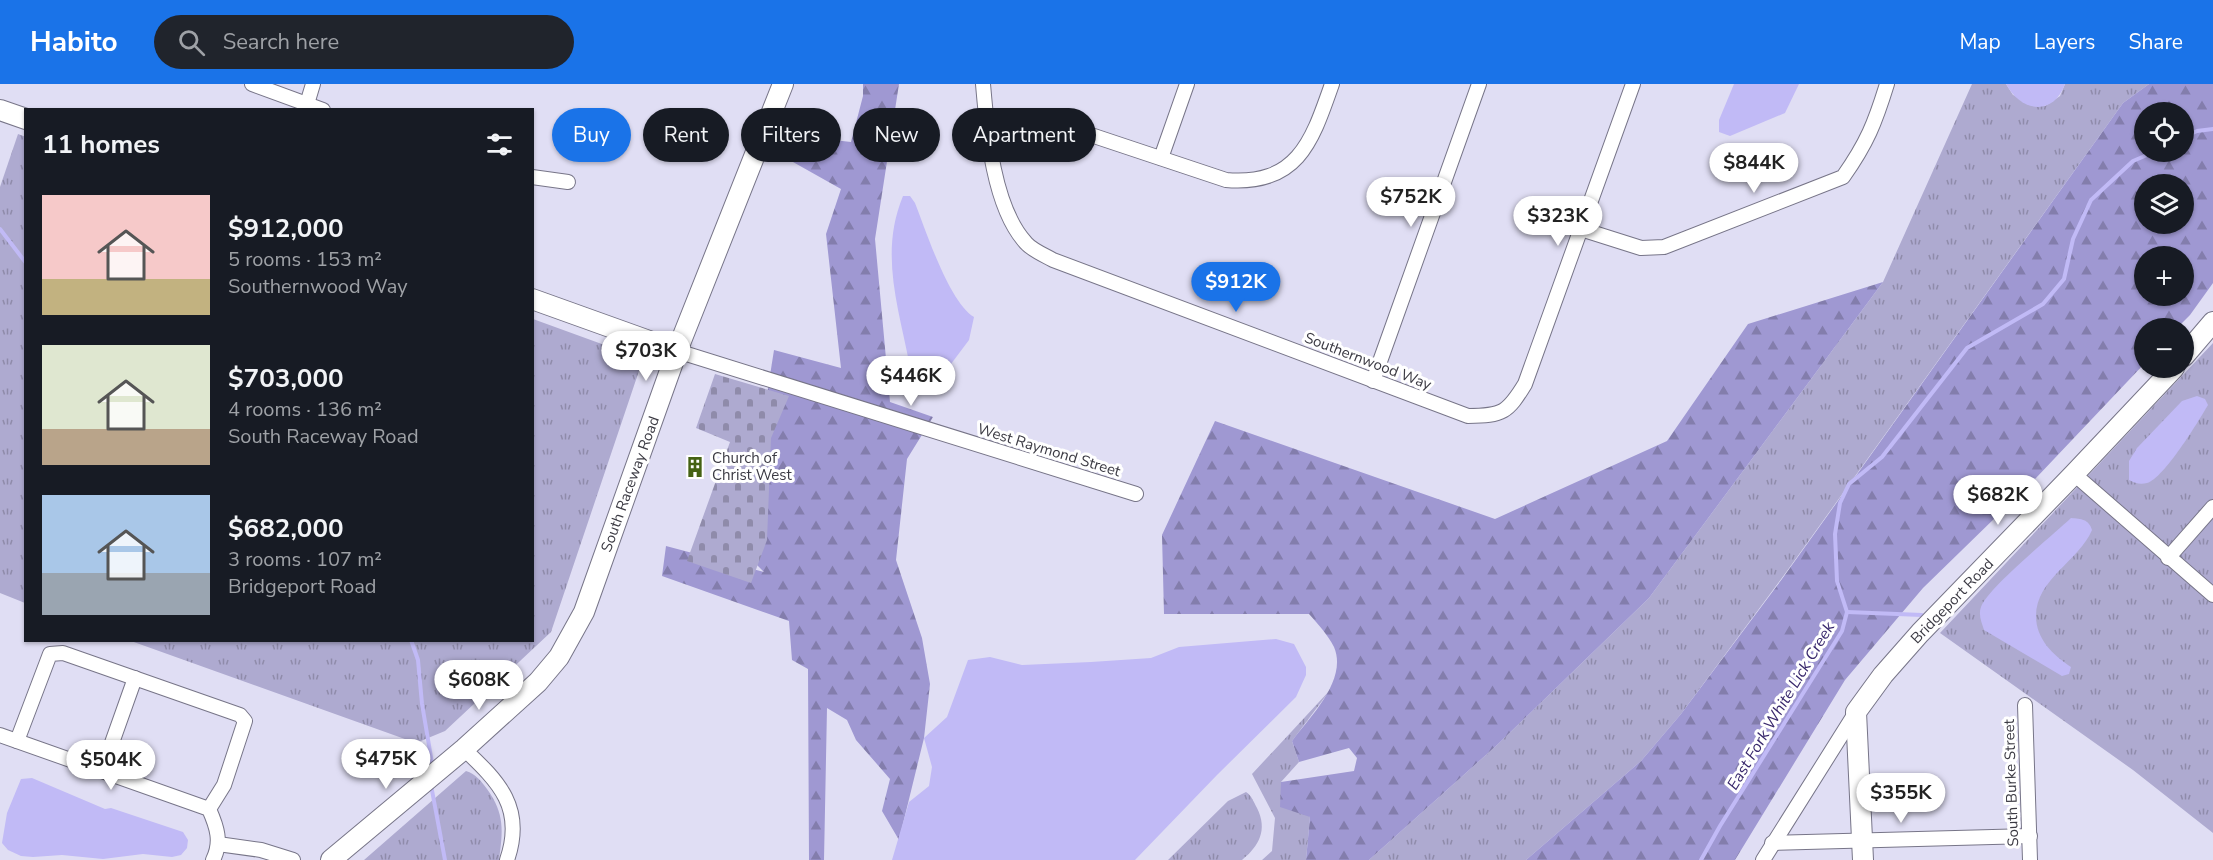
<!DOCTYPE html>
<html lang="en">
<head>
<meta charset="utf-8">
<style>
  body { margin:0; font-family:"Nunito Sans",sans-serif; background:#20242c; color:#f1f3f6; height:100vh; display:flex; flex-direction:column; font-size:22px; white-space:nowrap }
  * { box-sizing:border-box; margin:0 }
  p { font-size:20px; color:#9ea1a6 }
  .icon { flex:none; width:33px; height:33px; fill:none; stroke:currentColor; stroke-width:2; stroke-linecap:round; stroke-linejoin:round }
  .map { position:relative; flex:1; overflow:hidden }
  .side { position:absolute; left:24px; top:24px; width:510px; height:534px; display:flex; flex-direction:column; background:#171b24; border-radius:0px; box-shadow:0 2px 4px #0004 }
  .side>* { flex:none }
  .guide { position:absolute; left:552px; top:24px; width:570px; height:54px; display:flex; gap:12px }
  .controls { position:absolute; left:2134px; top:18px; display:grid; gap:12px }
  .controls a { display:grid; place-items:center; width:60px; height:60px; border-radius:50%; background:#171b24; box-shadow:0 2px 4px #0004; font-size:30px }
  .price { position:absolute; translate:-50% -51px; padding:0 14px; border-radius:21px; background:#fff; color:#222; font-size:20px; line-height:39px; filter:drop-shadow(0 2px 3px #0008) }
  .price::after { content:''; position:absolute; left:50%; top:36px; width:18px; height:14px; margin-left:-9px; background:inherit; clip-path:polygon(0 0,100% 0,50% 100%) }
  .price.selected { background:#1a73e8; color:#fff }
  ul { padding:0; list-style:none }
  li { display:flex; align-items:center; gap:18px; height:150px; padding:0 18px }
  li span { display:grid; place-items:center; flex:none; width:168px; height:120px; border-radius:0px; color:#555 }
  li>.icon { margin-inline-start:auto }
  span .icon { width:72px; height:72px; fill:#fffc; stroke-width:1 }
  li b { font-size:26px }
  h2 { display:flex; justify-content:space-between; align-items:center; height:72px; padding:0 18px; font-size:26px }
  .pill { padding:0 21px; border-radius:27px; background:#171b24; box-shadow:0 2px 4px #0004; font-size:21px; line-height:54px }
  .pill.selected { background:#1a73e8; color:#fff }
  header { display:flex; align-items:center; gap:36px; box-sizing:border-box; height:84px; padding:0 30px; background:#1a73e8; color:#fff }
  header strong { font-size:28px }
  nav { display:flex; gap:33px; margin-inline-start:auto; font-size:21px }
  .search { width:420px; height:54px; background:#20242c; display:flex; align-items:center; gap:15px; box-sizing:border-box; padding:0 21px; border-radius:33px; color:#9ea1a6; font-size:22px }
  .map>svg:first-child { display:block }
  .grass { fill:url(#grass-tufts) }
  .forest { fill:url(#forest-firs); fill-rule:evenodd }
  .cemetery { fill:url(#cemetery-stones) }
  .water { fill:#c1baf6 }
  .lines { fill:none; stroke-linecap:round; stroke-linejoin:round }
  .stream { stroke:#c1baf6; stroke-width:4 }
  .street-casing { stroke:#777588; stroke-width:16 }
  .secondary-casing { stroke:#777588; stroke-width:22 }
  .street { stroke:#fff; stroke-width:14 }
  .secondary { stroke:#fff; stroke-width:20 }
  .labels { text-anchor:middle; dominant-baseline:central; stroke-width:6; stroke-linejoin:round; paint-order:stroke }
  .street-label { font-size:15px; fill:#3b3a43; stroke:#fff }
  .poi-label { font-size:15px; fill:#3b3a43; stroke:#fff; text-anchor:start }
  .water-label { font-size:16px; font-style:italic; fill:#39296d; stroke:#fff }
</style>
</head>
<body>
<header>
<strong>Habito</strong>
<div class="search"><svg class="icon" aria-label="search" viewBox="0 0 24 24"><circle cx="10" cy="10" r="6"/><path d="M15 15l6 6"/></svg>Search here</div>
<nav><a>Map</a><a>Layers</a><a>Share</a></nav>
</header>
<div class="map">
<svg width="2213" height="776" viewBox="0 0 2213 776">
  <defs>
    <pattern id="grass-tufts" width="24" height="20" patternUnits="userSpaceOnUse" patternTransform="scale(1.5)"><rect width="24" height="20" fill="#aeaad0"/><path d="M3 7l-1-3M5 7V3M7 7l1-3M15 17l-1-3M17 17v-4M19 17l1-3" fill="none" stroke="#8f8baa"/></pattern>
    <pattern id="forest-firs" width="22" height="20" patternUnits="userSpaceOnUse" patternTransform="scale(1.5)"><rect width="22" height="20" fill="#9f98d2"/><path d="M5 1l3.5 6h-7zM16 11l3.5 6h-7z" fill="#837dac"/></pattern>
    <pattern id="cemetery-stones" width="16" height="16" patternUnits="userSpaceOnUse" patternTransform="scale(1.5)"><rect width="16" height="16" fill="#aeaad0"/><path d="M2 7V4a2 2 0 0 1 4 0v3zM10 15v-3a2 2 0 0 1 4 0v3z" fill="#8f8baa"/></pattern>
  </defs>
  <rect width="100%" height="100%" fill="#e0def4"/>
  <g class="grass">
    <polygon points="1972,0 2006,0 2013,11 2045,22 2060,12 2065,0 2149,0 2123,19 1787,487 1681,630 1641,677 1526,776 1369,776 1497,661 1649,514 1883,198"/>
    <polygon points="18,50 26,53 25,519 0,509 0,103"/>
    <polygon points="533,235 643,275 551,548 445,647 416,659 131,557 532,556"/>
    <polygon points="2213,259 2213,749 2133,686 1940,549"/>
    <polygon points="1331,605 1292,657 1299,678 1281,698 1310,733 1306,776 1262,776 1272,767 1275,734 1252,690"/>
    <path d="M 466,687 C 476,690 481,697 487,705 C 505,730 503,747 499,776 L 364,776 Z"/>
    <path d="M 1246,708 C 1252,712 1253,717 1257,724 C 1268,746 1259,762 1242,776 L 1168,776 L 1228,717 Z"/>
  </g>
  <g class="forest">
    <polygon points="863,0 899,0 875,155 890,318 933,333 907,375 896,476 922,554 930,600 924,654 899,756 882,727 890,695 856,656 847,636 827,624 824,776 809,776 808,585 792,576 789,537 662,492 666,462 764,488 734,458 760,355 774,266 841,284 826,150 841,105 777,69 782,50 851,58 863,12"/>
    <path d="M 2149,0 L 2213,0 L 2213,199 L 2190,231 L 2177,244 L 2145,244 L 2145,279 L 2036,394 L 1923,504 L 1845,596 L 1735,776 L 1526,776 L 1641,677 L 1681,630 L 1782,495 L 2123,19 ZM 2145,28 L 2184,28 L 2184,68 L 2145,68 ZM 2145,100 L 2184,100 L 2184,140 L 2145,140 ZM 2184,172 L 2184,212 L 2145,212 L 2145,172 Z"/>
    <path d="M 1883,198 L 1649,514 L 1497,661 L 1369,776 L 1306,776 L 1310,733 L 1280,723 L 1281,698 L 1354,687 L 1357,674 L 1349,664 L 1299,678 L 1292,657 C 1310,633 1348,596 1334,563 C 1328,551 1318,540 1309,530 L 1164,530 L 1162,451 L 1215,337 L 1495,435 L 1667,357 L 1748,240 Z"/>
  </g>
  <polygon class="cemetery" points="715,290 789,312 771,354 767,456 751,499 687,477 730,358 696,344"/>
  <g class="water">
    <polygon points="1734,0 1799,0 1785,29 1730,52 1719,48 1719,36"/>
    <path d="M 2006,0 L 2065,0 C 2053,33 2021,28 2006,0 Z"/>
    <path d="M 903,112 L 910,112 L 915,119 C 926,147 949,218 974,233 L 969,256 L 939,296 L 915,294 L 910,283 C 899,224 879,170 903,112 Z"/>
    <path d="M 2197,312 L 2205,315 L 2208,321 C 2198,338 2164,394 2147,399 C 2140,401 2135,399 2129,396 L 2129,377 L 2137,364 L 2182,317 Z"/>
    <path d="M 2071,434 C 2081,435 2089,435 2092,446 C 2079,477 2036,495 2036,532 C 2036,555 2053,571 2071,583 L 2069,590 L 2062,592 L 1984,546 C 1982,539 1978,531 1981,523 C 1988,504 2053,451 2071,434 Z"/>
    <polygon points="1276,555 1294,560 1306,583 1306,591 1296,613 1217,691 1135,776 892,776 909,718 929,702 932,683 924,654 947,633 968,576 990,573 1022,581 1091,578 1151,574 1179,563"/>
    <polygon points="32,694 105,725 111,724 183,748 188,756 187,764 181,771 172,773 143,770 103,775 62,771 33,773 21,772 8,766 2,759 7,729 21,695"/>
  </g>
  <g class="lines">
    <g class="stream">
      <polyline points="2184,53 2197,47 2213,45"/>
      <polyline points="0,145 26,179"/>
      <polyline points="1847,528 1922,531"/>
      <polyline points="411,556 418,576 422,620 432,679"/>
      <polyline points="431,701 445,776"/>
      <polyline points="1701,776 1720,742 1842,547 1847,528 1837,497 1835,450 1840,419 1849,400 1882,373 1967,264 2043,220 2064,195 2073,155 2091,116 2133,77 2154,68"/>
    </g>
    <defs>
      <g id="street">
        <polyline points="252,0 323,26"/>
        <path d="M 983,0 C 987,47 993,123 1026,159 C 1032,166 1044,171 1053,176 L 1468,332 C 1503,332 1508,328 1525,300 L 1633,0"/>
        <polyline points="307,20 313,0"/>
        <path d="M 991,59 L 1054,49 L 1094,52 L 1226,96 C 1298,102 1312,57 1332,0"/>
        <polyline points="1161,74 1187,0"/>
        <polyline points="532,93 568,98"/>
        <path d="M 1581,145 L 1641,164 L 1664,163 L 1843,93 C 1867,59 1875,39 1887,0"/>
        <polyline points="677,267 1136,410"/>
        <polyline points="1373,297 1479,0"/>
        <polyline points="2074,390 2213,511"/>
        <polyline points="2168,474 2213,423"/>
        <polyline points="2025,621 2030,776"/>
        <path d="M 0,651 L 209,725 C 217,743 222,758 213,776"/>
        <polyline points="17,657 50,570 63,569 240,631 245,637 224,701 209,725"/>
        <path d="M 464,665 C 499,698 525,724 507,776"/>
        <polyline points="102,687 135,594"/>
        <polyline points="1772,759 2030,752"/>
        <polyline points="218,760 261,766 293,776"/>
        <polyline points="1763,776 1856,628"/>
      </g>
      <g id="secondary">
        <polyline points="0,26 26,35"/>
        <polyline points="532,215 677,267"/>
        <polyline points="2184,272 2213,238"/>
        <polyline points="331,776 464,665 538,598 559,573 584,528 677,267 783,0"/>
        <polyline points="1863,776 1856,628 1883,591 1920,549 2074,390 2174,284"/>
      </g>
    </defs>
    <use href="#street" class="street-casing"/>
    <use href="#secondary" class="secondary-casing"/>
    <use href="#street" class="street"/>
    <use href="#secondary" class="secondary"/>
  </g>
  <defs>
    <symbol id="building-bare" viewBox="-9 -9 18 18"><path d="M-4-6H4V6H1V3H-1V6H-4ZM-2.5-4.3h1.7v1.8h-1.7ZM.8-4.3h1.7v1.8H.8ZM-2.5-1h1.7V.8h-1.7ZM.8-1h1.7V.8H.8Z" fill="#456214" stroke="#fff" stroke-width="2.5" paint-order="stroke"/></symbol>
  </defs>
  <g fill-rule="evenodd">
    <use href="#building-bare" x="680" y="368" width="30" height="30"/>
  </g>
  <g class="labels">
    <g class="street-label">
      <text transform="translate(1368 277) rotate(21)">Southernwood Way</text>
      <text transform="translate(1049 366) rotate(17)">West Raymond Street</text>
      <text transform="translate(630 400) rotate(-70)">South Raceway Road</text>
      <text transform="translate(1952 517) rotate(-46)">Bridgeport Road</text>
      <text transform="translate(2011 699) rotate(-92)">South Burke Street</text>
    </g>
    <g class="poi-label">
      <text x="712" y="374">Church of<tspan x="712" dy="17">Christ West</tspan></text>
    </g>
    <g class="water-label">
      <text transform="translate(1781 622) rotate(-59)">East Fork White Lick Creek</text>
    </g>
  </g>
</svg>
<div class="controls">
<a><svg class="icon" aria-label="locate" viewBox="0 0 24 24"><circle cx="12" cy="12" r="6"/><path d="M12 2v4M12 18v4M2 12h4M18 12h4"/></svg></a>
<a><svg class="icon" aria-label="layers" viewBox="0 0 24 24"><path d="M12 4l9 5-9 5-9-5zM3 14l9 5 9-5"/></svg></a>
<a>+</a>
<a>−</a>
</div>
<b class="price" style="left:1754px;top:110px">$844K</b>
<b class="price" style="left:1411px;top:144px">$752K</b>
<b class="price" style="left:1558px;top:163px">$323K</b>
<b class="price selected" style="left:1236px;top:229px">$912K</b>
<b class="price" style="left:646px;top:298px">$703K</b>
<b class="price" style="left:911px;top:323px">$446K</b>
<b class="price" style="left:1998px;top:442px">$682K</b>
<b class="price" style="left:479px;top:627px">$608K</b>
<b class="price" style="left:386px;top:706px">$475K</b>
<b class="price" style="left:111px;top:707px">$504K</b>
<b class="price" style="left:1901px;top:740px">$355K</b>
<div class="guide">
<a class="pill selected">Buy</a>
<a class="pill">Rent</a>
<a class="pill">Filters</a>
<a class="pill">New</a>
<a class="pill">Apartment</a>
</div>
<section class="side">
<h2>11 homes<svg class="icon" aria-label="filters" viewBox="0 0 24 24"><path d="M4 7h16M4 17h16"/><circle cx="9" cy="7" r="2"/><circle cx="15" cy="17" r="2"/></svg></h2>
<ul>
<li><span style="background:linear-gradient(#f6c9c9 70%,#c2b280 0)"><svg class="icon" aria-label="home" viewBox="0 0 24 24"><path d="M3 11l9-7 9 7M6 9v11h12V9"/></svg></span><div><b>$912,000</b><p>5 rooms · 153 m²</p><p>Southernwood Way</p></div></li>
<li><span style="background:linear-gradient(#dfe7d0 70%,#b9a48a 0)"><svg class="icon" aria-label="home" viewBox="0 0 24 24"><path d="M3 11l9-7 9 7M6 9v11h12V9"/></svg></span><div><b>$703,000</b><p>4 rooms · 136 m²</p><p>South Raceway Road</p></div></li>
<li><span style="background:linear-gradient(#a9c7e8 65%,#9aa5b1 0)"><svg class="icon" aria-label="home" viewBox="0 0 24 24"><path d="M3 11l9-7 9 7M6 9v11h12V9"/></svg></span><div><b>$682,000</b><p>3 rooms · 107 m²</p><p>Bridgeport Road</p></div></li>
</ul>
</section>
</div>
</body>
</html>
